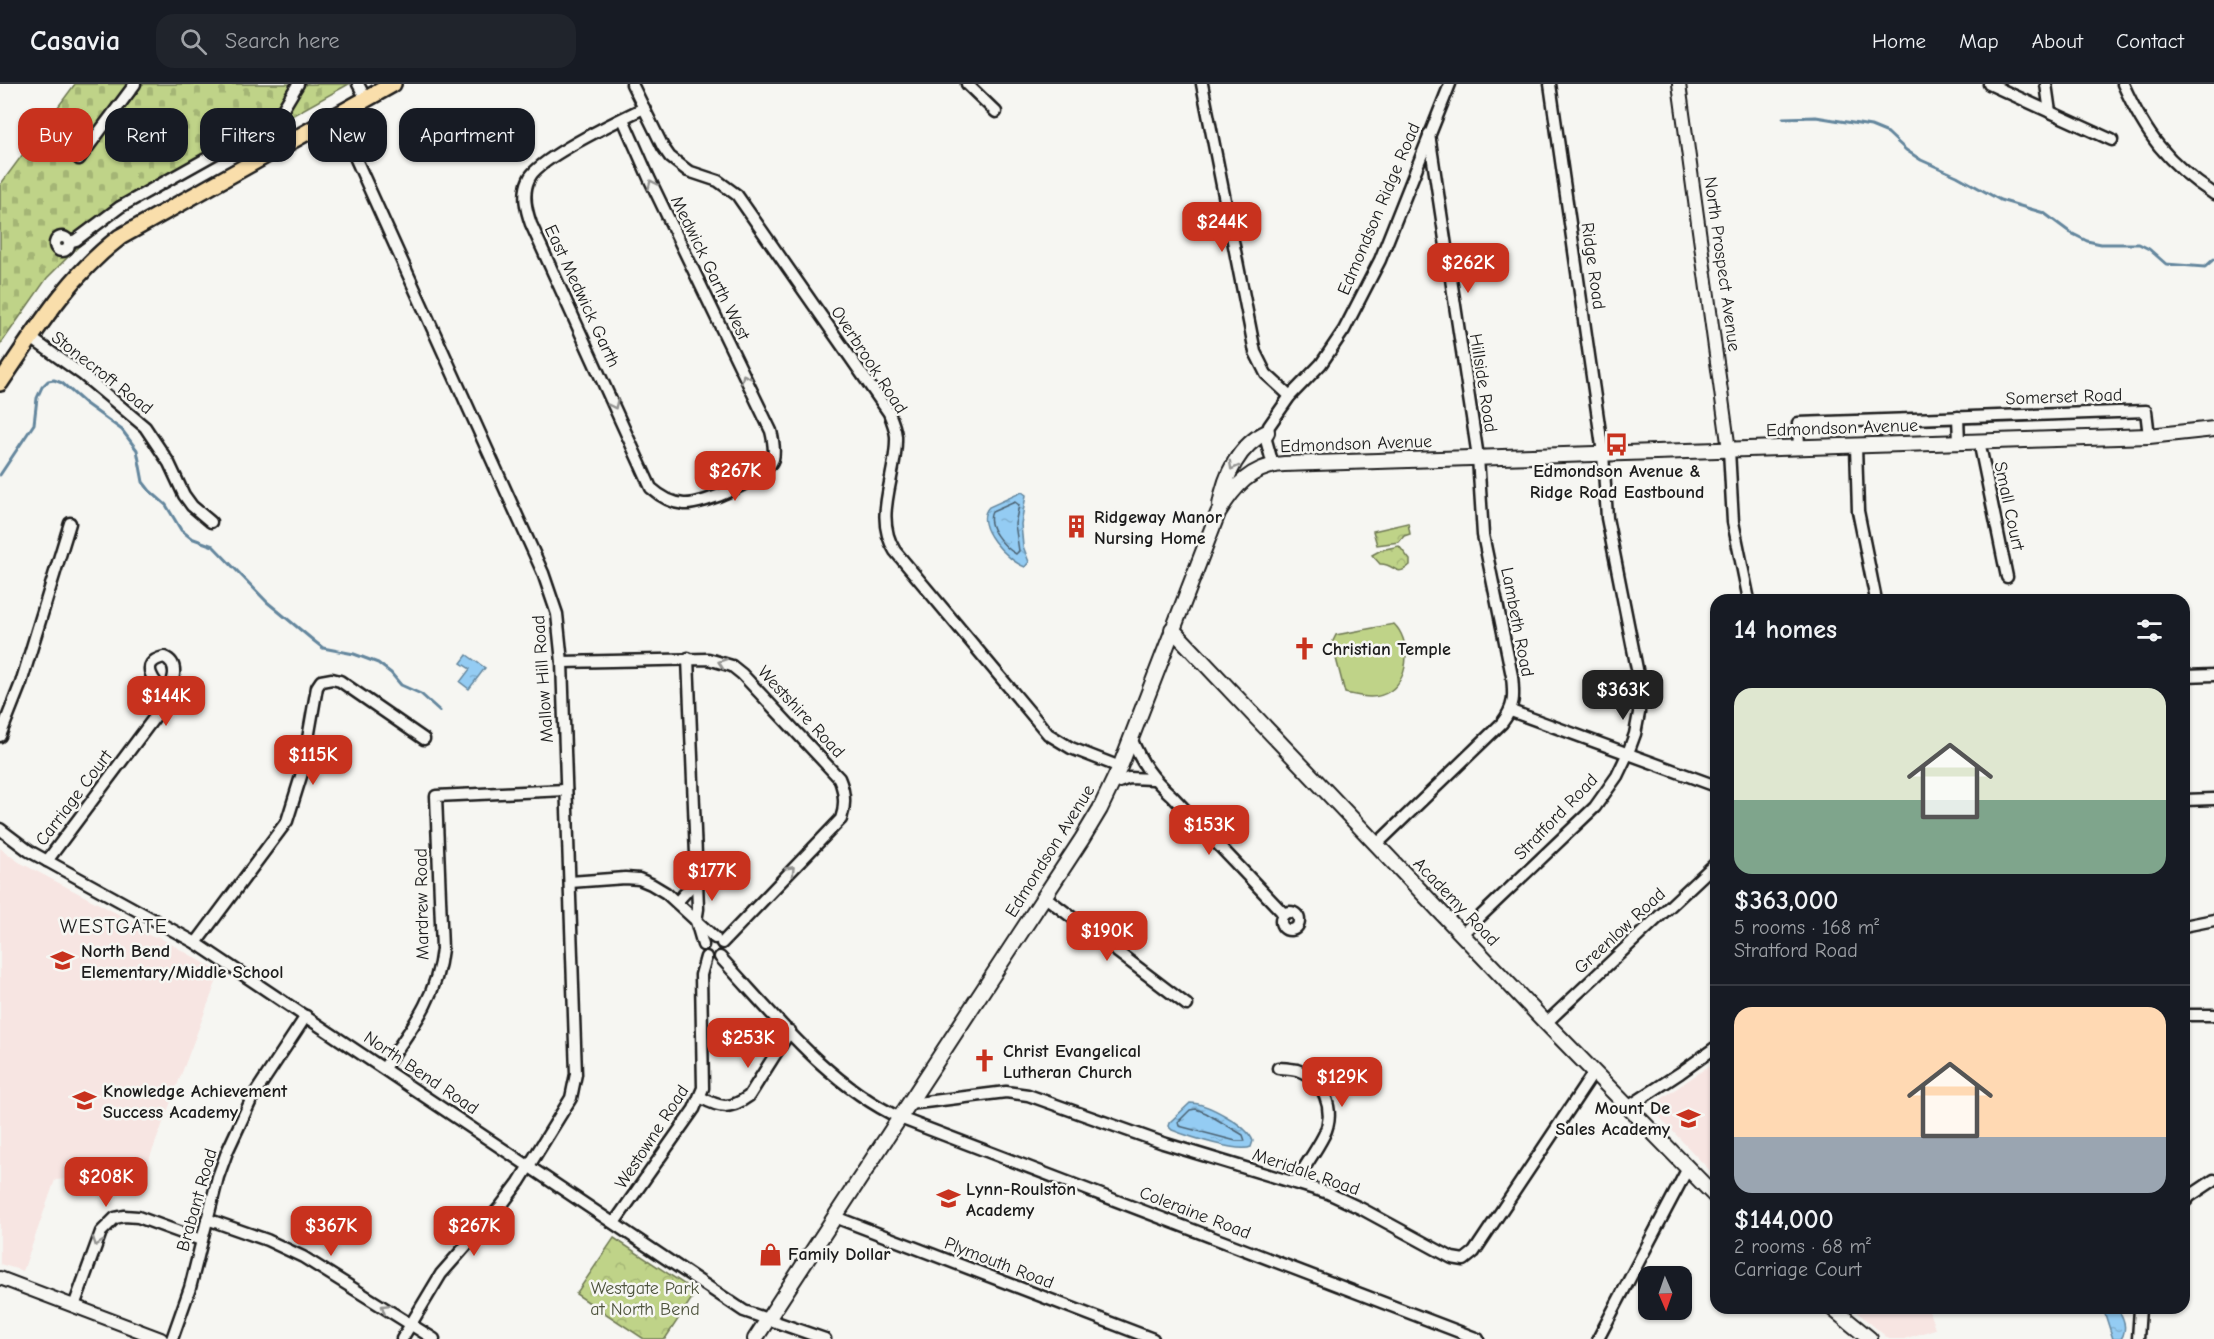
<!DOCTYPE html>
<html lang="en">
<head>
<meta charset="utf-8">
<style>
  body { margin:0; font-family:"Comic Neue",sans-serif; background:#20242c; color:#f1f3f6; height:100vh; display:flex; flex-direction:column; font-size:22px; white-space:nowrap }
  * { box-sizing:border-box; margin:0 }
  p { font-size:20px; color:#9ea1a6 }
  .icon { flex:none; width:33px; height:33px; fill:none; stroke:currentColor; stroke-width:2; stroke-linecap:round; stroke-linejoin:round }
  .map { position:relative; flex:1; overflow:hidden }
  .panel { position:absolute; left:1710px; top:510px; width:480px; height:720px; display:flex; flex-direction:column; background:#171b24; border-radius:18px; box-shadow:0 2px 4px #0004 }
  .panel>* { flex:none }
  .top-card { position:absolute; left:18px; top:24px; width:570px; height:54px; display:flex; gap:12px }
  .needle { width:39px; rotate:178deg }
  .buttons { position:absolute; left:1638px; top:1182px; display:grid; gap:12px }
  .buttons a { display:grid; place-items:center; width:54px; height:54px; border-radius:12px; background:#171b24; box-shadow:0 2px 4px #0004; font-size:30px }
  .price { position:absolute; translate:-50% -51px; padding:0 14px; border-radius:12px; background:#c8321e; color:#fff; font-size:20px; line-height:39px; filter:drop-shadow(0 2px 3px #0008) }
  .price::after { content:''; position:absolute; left:50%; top:36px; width:18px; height:14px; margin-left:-9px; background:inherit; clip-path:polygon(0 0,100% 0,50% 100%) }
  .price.current { background:#222; color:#fff }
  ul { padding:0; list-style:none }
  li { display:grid; align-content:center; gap:12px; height:318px; padding:0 24px }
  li+li { border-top:2px solid #363941 }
  li span { display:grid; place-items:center; height:186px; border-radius:18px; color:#555 }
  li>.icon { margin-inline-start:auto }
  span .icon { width:108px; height:108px; fill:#fffc; stroke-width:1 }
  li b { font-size:26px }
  h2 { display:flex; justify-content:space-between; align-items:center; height:72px; padding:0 24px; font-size:26px }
  .tag { padding:0 21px; border-radius:18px; background:#171b24; box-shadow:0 2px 4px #0004; font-size:21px; line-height:54px }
  .tag.current { background:#c8321e; color:#fff }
  header { display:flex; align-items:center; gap:36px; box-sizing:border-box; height:84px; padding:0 30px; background:#171b24; border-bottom:2px solid #363941 }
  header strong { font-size:28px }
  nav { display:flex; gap:33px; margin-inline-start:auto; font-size:21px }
  .search { width:420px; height:54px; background:#20242c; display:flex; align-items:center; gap:15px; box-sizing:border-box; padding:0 21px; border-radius:18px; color:#9ea1a6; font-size:22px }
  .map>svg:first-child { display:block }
  .built { fill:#f7e5e2 }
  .forest { fill:url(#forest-crowns); stroke:#6e7852; stroke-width:1.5 }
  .cemetery { fill:url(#cemetery-stones); stroke:#6e7852; stroke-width:1.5 }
  .pitch { fill:#bfd388; stroke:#6e7852; stroke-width:1.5 }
  .water { fill:url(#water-ripples); stroke:#64869d; stroke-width:1.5 }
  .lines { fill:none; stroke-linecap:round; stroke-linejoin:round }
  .shore { stroke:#4c6272; stroke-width:1.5 }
  .stream { stroke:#64869d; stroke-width:3 }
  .minor-casing { stroke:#1c1c1c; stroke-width:15 }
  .tertiary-casing { stroke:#1c1c1c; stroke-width:16 }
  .secondary-casing { stroke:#1c1c1c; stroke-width:18 }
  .primary-casing { stroke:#1c1c1c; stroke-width:20 }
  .minor { stroke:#f6f6f2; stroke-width:10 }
  .tertiary { stroke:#f6f6f2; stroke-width:12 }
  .secondary { stroke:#f6f6f2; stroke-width:14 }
  .primary { stroke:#f9deab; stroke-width:15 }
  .oneway { stroke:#949492 }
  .labels { text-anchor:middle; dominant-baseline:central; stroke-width:5; stroke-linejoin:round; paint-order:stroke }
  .street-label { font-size:18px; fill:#1c1c1c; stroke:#f6f6f2 }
  .poi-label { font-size:18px; font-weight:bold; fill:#1c1c1c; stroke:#f6f6f2; text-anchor:start }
  .park-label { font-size:18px; fill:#4d533c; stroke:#f6f6f2 }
  .neighbourhood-label { font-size:20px; letter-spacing:1.5px; fill:#1c1c1c; stroke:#f6f6f2 }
</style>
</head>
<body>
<header>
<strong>Casavia</strong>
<div class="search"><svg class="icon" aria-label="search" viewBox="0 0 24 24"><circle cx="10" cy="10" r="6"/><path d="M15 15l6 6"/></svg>Search here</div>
<nav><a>Home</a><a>Map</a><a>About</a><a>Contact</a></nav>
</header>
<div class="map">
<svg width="2214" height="1255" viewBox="0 0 2214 1255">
  <defs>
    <pattern id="forest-crowns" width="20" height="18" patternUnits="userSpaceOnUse" patternTransform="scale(1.5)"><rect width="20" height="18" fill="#bfd388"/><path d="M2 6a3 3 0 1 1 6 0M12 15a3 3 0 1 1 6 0" fill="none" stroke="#a4b575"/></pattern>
    <pattern id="cemetery-stones" width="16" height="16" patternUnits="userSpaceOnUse" patternTransform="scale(1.5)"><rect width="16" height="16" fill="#bfd388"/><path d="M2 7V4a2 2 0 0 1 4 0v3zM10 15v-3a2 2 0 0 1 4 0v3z" fill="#a4b575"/></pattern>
    <pattern id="water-ripples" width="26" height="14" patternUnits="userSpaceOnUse" patternTransform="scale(1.5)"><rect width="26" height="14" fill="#94ccf3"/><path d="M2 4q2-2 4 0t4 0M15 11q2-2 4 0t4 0" fill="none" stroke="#7fafd0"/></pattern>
  </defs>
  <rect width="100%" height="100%" fill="#f6f6f2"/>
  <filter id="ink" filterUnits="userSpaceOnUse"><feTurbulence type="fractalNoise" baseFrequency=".0167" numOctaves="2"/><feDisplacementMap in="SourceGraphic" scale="12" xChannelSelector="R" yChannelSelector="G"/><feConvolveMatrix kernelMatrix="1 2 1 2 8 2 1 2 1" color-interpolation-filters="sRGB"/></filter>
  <g filter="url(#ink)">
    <g class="built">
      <polygon points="0,764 19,778 139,841 141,847 153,853 157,852 220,888 144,1089 55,1096 23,1187 0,1180"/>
      <polygon points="1716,977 1716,1093 1663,1037 1654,1024 1657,1018"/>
      <polygon points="1852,1224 1928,1224 1935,1245 1904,1255 1889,1255"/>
    </g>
    <g class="forest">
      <polygon points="1408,439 1410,450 1404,452 1399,458 1377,461 1373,447"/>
      <path d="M 1399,462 L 1410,476 L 1410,481 C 1395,495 1395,479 1380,480 L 1372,471 L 1381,466 Z"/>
      <polygon points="614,1154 696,1208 665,1255 644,1255 576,1210"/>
    </g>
    <polygon class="cemetery" points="75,0 349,0 139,117 94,147 47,194 0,261 0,101"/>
    <path class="pitch" d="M 1394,540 C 1410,555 1411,593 1390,607 C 1376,617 1360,612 1345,609 L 1332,559 L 1336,551 Z"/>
    <g class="water">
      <path d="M 1022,408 L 1026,411 L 1021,440 L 1023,462 L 1029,478 L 1025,483 C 1008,477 972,441 989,423 Z"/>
      <polygon points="467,571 485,584 469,605 460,598 470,585 461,579"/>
      <path d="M 1190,1019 C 1207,1019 1247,1041 1253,1057 L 1251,1063 C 1239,1069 1187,1052 1172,1046 L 1168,1042 L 1169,1039 Z"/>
      <path d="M 2103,1224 L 2116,1224 C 2124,1232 2128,1245 2121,1255 L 2113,1255 Z"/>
    </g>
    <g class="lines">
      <g class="shore">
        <path d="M 1015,418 L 1019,421 L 1015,440 L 1019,467 L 1016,470 C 1004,463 985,442 992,428 Z"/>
        <polygon points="1196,1025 1206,1029 1243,1051 1245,1057 1236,1057 1179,1042 1178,1038 1190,1026"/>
      </g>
      <g class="stream">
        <polyline points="1783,34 1816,33 1871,42 1888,49 1906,66 1921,76 1957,92 2000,116 2044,129 2071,149 2087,157 2101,160 2139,160 2149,165 2166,180 2205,183 2214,175"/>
        <polyline points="0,391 34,340 37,314 42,303 48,297 54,296 62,299 86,320 122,346 137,366 143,398 150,407 166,421 181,446 191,454 213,462 267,518 314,557 323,564 354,570 378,579 391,589 401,601 421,610 440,627"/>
      </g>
      <defs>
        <g id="minor">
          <polyline points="358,0 366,15"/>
          <path d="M 632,0 L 663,63 L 670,73 L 688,87 L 718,97 L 737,111 L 889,329 C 892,336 895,344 896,352 C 898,391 872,431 895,467 L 1048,650 L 1071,664 L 1120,683"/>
          <polyline points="967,0 996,28"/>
          <polyline points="1202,0 1255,268 1266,290 1290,312"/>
          <polyline points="1989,0 2112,56"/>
          <polyline points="2046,0 2050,28"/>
          <path d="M 2123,0 C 2146,51 2167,79 2214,110"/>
          <polyline points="336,31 543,489 557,530 562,578 576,990 571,1014 519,1098 501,1122 441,1190 402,1255"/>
          <path d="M 623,35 L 649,94 L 771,347 C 773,355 775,366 773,375 C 766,395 704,421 684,420 C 670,419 660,412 651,404 L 531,140 C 526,126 522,110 529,95 C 537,75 621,35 644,24"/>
          <polyline points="79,75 135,0"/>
          <circle cx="62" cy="160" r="7"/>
          <polyline points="69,158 76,156 120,123 261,44 283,25 298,0"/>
          <polyline points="31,254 83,291 145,343 169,379 184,411 192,422 211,438"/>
          <polyline points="1958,333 1959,358"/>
          <polyline points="1979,357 2007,493"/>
          <polyline points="1856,362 1858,427 1876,516"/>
          <polyline points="1799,363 1798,339 2146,327 2149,352"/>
          <polyline points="1729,366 1733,438 1749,516"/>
          <polyline points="1273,381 1266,356 1269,342 1290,312 1321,280 1344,246 1380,176 1450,0"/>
          <polyline points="688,574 697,796 698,825 696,837 703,861"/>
          <path d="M 562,578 L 708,575 L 732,582 L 742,590 L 839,694 C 845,708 846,721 841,735 L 722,859"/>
          <polyline points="2184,592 2214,591"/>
          <polyline points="1511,627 1716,702"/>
          <polyline points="0,652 21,599 70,439"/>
          <path d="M 1131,654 C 1142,680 1151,693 1172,712 L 1284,830"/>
          <polyline points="1111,701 1129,694 1153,695"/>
          <polyline points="2184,716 2214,715"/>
          <polyline points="0,745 29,767 196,859 744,1227 825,1255"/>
          <path d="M 1376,761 L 1502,639 C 1515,622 1514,612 1512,592 L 1483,451 L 1478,373 L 1429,50"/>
          <path d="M 47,777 L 160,626 C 166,611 186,582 164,573 C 137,579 155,599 167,611"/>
          <polyline points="570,798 625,794 639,795 651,800 666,809 715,854"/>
          <polyline points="1044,812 1187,921"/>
          <polyline points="677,818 697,796"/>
          <circle cx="1290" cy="837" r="9"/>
          <polyline points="2184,842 2214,836"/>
          <polyline points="1462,850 1595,723 1617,692 1628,669 1635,650 1639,629 1639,607 1637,585 1607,434 1603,369 1550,0"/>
          <polyline points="196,859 287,737 302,689 317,603 321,597 332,595 340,597 424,655"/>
          <path d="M 720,873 C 775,932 826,999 900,1034 L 1478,1255"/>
          <polyline points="2184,931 2214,931"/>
          <polyline points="1546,939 1716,779"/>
          <path d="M 384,984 C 411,945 437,914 442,865 L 436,712 L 566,706"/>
          <path d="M 1278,984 C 1284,984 1291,985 1297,986 C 1324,995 1336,1026 1324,1051 C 1316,1067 1304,1083 1295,1099"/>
          <path d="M 700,1013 C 720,1024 730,1026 749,1012 L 790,947"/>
          <polyline points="909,1020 1006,1008 1028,1011 1163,1059 1328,1109 1362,1125 1452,1174 1464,1176 1474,1168 1594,988"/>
          <polyline points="1628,1023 1680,989 1716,963"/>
          <polyline points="2184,1119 2190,1112 2214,1096"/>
          <polyline points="835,1133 1153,1255"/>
          <polyline points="207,1135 267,1156 303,1173 434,1255"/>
          <polyline points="614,1139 694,1025 703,1004 701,891 706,873"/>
          <polyline points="74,1222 101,1148 115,1134 124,1132 138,1133 201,1156"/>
          <polyline points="172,1255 190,1204 218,1093 227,1068 252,1014 306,932"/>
          <polyline points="1598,1255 1688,1084"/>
          <polyline points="2138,1255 2140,1224"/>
        </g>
        <g id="tertiary">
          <polyline points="1679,0 1729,366"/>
          <polyline points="0,1194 161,1255"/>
        </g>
        <g id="secondary">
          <path d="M 1220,421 C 1225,391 1239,361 1267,348"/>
          <polyline points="1172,545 1546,939 1716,1113"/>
          <polyline points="1832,1224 1870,1255"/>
          <path d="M 755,1255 L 1082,755 L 1100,725 L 1120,683 L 1218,429 C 1234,402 1252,382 1284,380 L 2149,352 L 2214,345"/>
        </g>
        <path id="primary" d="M 0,299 C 37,245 67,194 120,153 L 393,0"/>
      </defs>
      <use href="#minor" class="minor-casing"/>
      <use href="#tertiary" class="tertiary-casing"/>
      <use href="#secondary" class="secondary-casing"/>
      <use href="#primary" class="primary-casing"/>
      <use href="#minor" class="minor"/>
      <use href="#tertiary" class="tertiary"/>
      <use href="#secondary" class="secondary"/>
      <use href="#primary" class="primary"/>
    </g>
    <defs><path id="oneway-chevron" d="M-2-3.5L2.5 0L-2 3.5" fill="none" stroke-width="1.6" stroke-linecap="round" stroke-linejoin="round" transform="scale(1.5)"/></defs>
    <g class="oneway">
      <use href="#oneway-chevron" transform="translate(652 100) rotate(-115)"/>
      <use href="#oneway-chevron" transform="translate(745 294) rotate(-116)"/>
      <use href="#oneway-chevron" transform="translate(614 321) rotate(65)"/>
      <use href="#oneway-chevron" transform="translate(1233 382) rotate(119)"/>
      <use href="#oneway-chevron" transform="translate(722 579) rotate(-161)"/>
      <use href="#oneway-chevron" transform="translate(791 786) rotate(-46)"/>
      <use href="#oneway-chevron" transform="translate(97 1158) rotate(110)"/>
      <use href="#oneway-chevron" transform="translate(385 1224) rotate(-148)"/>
    </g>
  </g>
  <defs>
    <symbol id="bus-bare" viewBox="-9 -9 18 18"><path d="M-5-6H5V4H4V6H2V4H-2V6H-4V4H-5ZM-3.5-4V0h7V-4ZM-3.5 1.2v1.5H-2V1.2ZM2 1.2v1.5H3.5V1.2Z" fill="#c8321e" stroke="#f6f6f2" stroke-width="2.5" paint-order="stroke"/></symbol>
    <symbol id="building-bare" viewBox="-9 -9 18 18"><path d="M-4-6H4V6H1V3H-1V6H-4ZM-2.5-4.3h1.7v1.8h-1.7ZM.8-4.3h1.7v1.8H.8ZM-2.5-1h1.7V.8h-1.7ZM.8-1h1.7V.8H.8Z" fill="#c8321e" stroke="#f6f6f2" stroke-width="2.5" paint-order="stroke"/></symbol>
    <symbol id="church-bare" viewBox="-9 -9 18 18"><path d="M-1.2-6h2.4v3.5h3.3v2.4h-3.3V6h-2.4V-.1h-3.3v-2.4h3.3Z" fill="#c8321e" stroke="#f6f6f2" stroke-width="2.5" paint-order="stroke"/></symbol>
    <symbol id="school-bare" viewBox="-9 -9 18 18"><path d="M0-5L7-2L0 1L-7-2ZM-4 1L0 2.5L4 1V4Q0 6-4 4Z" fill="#c8321e" stroke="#f6f6f2" stroke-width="2.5" paint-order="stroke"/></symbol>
    <symbol id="shop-bare" viewBox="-9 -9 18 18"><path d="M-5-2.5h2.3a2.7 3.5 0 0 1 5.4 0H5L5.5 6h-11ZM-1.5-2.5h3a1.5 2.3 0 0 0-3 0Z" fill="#c8321e" stroke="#f6f6f2" stroke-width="2.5" paint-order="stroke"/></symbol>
  </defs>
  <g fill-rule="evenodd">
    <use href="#bus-bare" x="1600" y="344" width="33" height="33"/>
    <use href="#building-bare" x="1060" y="426" width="33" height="33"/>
    <use href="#church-bare" x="1288" y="548" width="33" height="33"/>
    <use href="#school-bare" x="46" y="860" width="33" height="33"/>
    <use href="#church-bare" x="968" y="960" width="33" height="33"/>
    <use href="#school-bare" x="68" y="1000" width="33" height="33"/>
    <use href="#school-bare" x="1672" y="1018" width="33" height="33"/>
    <use href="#school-bare" x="932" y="1098" width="33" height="33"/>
    <use href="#shop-bare" x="754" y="1154" width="33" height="33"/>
  </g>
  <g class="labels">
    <g class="street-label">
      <text transform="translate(1379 125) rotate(-67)">Edmondson Ridge Road</text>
      <text transform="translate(1722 180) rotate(82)">North Prospect Avenue</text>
      <text transform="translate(1593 182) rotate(82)">Ridge Road</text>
      <text transform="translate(710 184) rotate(64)">Medwick Garth West</text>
      <text transform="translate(582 212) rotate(65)">East Medwick Garth</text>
      <text transform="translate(869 276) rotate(57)">Overbrook Road</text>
      <text transform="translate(102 289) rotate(38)">Stonecroft Road</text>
      <text transform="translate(1483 299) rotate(81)">Hillside Road</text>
      <text transform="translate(2064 313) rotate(-2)">Somerset Road</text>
      <text transform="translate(1842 344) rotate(-2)">Edmondson Avenue</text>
      <text transform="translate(1356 360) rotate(-2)">Edmondson Avenue</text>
      <text transform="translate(2009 422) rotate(78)">Small Court</text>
      <text transform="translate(1517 538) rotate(79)">Lambeth Road</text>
      <text transform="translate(543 595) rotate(-94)">Mallow Hill Road</text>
      <text transform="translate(801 628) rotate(47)">Westshire Road</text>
      <text transform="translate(74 714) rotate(-53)">Carriage Court</text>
      <text transform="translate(1556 733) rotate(-46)">Stratford Road</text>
      <text transform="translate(1050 767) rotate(-58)">Edmondson Avenue</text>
      <text transform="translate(1456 818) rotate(46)">Academy Road</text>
      <text transform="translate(422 820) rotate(-91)">Mardrew Road</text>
      <text transform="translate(1620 847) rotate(-43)">Greenlow Road</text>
      <text transform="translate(421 989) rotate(34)">North Bend Road</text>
      <text transform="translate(652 1053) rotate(-57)">Westowne Road</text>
      <text transform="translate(1306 1088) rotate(19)">Meridale Road</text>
      <text transform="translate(197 1116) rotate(-74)">Brabant Road</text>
      <text transform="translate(1195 1129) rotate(21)">Coleraine Road</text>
      <text transform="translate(999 1179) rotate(21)">Plymouth Road</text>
    </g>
    <g class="poi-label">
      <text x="1617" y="387" text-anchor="middle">Edmondson Avenue &amp;<tspan x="1617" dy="21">Ridge Road Eastbound</tspan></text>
      <text x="1094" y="433">Ridgeway Manor<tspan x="1094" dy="21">Nursing Home</tspan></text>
      <text x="1322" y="565">Christian Temple</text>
      <text x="81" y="867">North Bend<tspan x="81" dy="21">Elementary/Middle School</tspan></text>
      <text x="1003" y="967">Christ Evangelical<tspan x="1003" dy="21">Lutheran Church</tspan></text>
      <text x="103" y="1007">Knowledge Achievement<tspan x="103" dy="21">Success Academy</tspan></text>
      <text x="1670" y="1024" text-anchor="end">Mount De<tspan x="1670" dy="21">Sales Academy</tspan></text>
      <text x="966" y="1105">Lynn-Roulston<tspan x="966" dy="21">Academy</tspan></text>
      <text x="788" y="1170">Family Dollar</text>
    </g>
    <g class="park-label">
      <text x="645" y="1204">Westgate Park<tspan x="645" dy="21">at North Bend</tspan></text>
    </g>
    <g class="neighbourhood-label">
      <text x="114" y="842">WESTGATE</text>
    </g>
  </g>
</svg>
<div class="buttons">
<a><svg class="needle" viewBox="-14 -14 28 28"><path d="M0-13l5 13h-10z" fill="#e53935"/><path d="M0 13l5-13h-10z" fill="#9ea1a6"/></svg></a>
</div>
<b class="price" style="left:1222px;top:169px">$244K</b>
<b class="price" style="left:1468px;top:210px">$262K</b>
<b class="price" style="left:735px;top:418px">$267K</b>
<b class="price current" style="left:1623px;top:637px">$363K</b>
<b class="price" style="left:166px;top:643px">$144K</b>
<b class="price" style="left:313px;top:702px">$115K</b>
<b class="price" style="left:1209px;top:772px">$153K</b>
<b class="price" style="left:712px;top:818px">$177K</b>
<b class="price" style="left:1107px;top:878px">$190K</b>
<b class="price" style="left:748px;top:985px">$253K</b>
<b class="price" style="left:1342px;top:1024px">$129K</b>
<b class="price" style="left:106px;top:1124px">$208K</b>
<b class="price" style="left:331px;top:1173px">$367K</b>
<b class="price" style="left:474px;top:1173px">$267K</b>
<div class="top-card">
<a class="tag current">Buy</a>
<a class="tag">Rent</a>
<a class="tag">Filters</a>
<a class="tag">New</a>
<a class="tag">Apartment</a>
</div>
<section class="panel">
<h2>14 homes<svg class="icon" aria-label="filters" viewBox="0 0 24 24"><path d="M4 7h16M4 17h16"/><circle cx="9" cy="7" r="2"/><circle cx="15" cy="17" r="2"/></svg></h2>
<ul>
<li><span style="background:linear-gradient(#dfe7d0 60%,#7fa58c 0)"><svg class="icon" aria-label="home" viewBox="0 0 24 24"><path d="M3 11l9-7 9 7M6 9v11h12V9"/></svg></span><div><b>$363,000</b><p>5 rooms · 168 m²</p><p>Stratford Road</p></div></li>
<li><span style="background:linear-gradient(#ffd9b3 70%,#9aa5b1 0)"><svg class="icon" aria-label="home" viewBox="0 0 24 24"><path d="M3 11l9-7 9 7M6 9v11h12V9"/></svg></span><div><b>$144,000</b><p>2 rooms · 68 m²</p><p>Carriage Court</p></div></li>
</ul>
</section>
</div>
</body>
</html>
